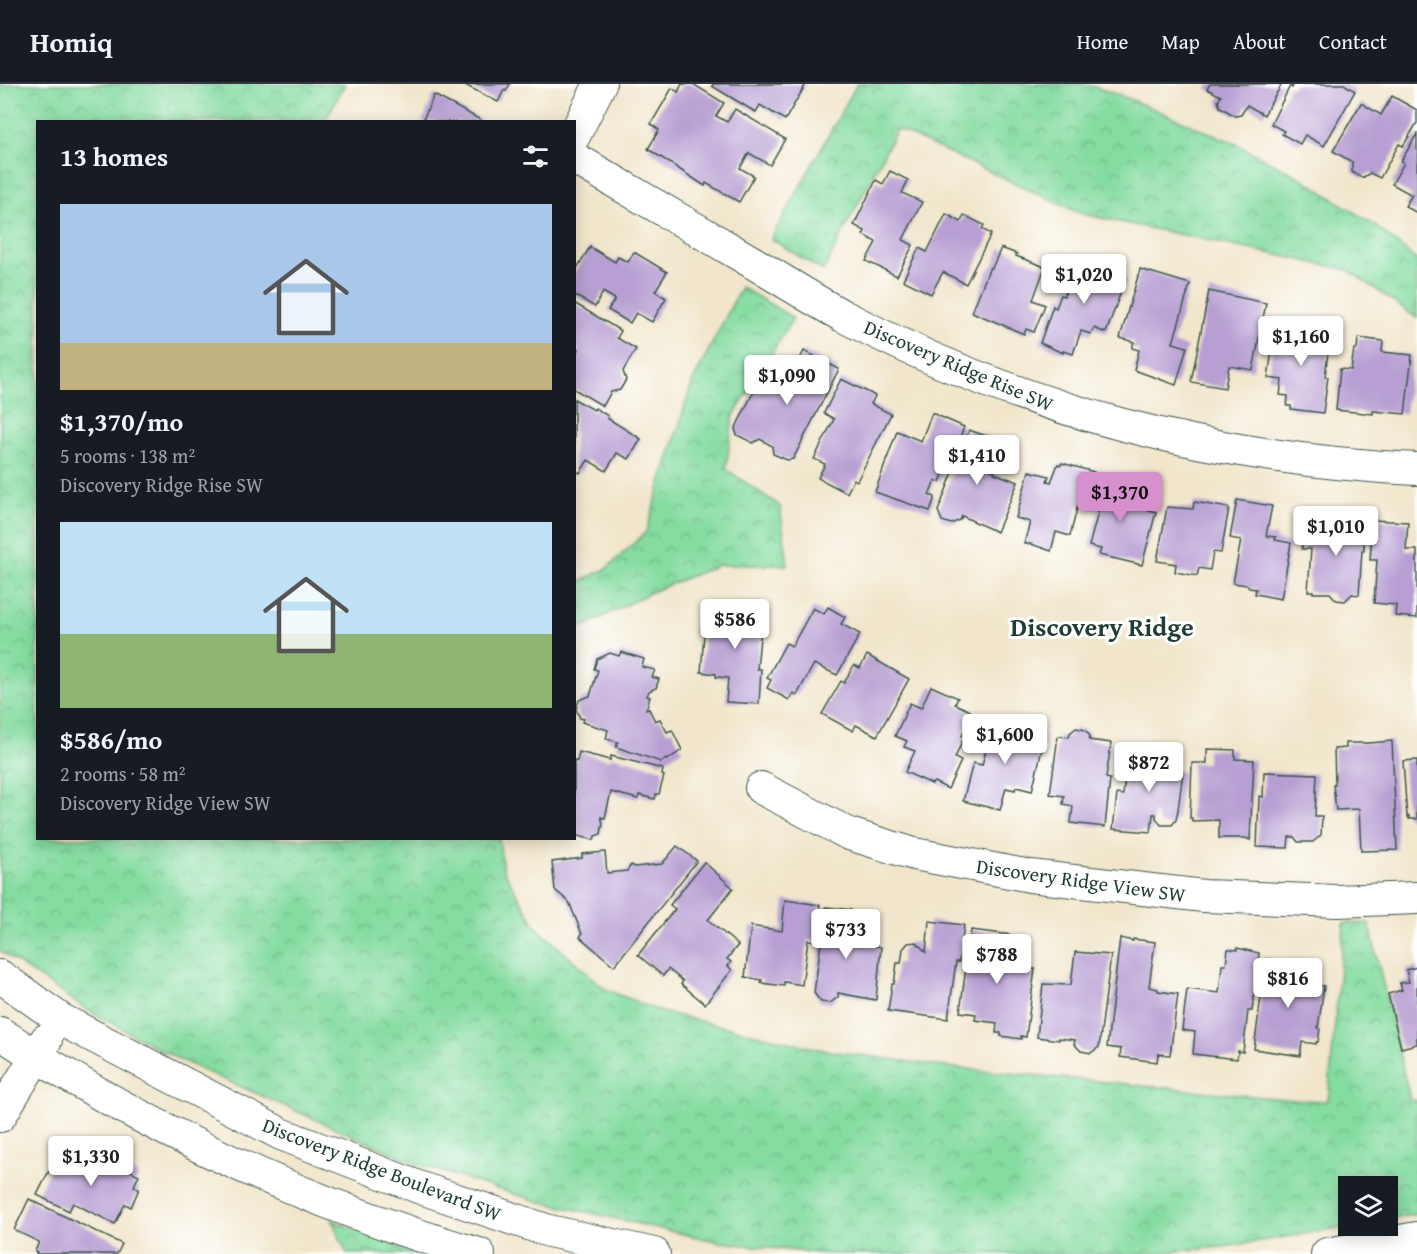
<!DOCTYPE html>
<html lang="en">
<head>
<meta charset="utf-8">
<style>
  body { margin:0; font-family:"Gentium Book Plus",serif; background:#242831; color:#f1f3f6; height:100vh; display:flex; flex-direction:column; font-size:22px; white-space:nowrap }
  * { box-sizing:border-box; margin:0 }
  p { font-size:20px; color:#9ea1a6 }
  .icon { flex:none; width:33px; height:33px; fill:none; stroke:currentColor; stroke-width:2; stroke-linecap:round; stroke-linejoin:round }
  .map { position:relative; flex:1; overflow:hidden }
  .sheet { position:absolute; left:36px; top:36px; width:540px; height:720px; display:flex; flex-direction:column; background:#171b24; border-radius:0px; box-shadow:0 3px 15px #0003 }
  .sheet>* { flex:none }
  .buttons { position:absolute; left:1338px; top:1092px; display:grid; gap:12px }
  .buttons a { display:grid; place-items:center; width:60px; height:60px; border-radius:0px; background:#171b24; box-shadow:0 3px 15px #0003; font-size:30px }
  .price { position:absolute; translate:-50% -51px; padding:0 14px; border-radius:6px; background:#fff; color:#222; font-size:20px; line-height:39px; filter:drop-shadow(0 2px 3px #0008) }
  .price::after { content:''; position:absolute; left:50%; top:36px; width:18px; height:14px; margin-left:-9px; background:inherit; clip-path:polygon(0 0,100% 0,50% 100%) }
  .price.current { background:#d690ce; color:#111 }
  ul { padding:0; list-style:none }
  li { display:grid; align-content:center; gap:12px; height:318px; padding:0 24px }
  li span { display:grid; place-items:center; height:186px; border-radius:0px; color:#555 }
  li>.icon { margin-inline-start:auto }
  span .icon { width:108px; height:108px; fill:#fffc; stroke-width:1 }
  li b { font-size:26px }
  h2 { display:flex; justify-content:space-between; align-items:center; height:72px; padding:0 24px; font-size:26px }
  header { display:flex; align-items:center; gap:36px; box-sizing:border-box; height:84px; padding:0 30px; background:#171b24; border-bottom:2px solid #363941 }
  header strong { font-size:28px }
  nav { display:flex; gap:33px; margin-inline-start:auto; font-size:21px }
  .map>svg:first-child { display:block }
  .park { fill:url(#park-crowns); stroke:#528c6a; stroke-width:1.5 }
  .building { fill:#b79fd3 }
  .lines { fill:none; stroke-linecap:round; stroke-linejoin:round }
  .street-casing { stroke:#3e564b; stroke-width:34 }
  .street { stroke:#fff; stroke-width:32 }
  .labels { text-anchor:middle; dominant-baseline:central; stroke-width:6; stroke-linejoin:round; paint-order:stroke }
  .street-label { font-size:20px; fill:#1f3d34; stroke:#fff }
  .district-label { font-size:26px; font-weight:bold; fill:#1f3d34; stroke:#fff }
</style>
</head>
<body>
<header>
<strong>Homiq</strong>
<nav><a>Home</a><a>Map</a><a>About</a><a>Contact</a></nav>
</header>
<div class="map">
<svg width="1417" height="1170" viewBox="0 0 1417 1170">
  <defs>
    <pattern id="park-crowns" width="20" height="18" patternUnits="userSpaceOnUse" patternTransform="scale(1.5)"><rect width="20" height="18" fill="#85dca0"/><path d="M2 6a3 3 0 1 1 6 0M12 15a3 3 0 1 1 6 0" fill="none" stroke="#6cb483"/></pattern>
  </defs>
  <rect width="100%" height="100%" fill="#fff"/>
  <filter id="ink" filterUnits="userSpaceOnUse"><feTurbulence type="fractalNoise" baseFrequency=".0167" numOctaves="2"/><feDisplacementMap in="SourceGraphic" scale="12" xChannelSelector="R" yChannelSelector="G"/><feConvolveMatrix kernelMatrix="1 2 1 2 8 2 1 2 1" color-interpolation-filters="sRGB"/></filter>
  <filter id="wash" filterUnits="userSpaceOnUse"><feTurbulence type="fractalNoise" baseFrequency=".008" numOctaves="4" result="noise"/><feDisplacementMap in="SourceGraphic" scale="24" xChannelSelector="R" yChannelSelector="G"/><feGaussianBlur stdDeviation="1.35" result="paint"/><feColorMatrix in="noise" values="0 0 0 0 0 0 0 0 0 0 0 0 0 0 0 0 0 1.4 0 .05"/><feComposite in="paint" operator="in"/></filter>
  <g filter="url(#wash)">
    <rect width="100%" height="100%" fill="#f1e6cb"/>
    <g class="park">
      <polygon points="0,0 345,0 325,37 38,38 38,754 499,755 503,785 536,843 605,905 662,928 823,966 956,984 1295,1016 1328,1017 1344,839 1369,839 1410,1016 1417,1016 1417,1130 1388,1135 1388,1102 1348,1102 1348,1142 1351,1142 1230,1162 1147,1170 826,1170 719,1158 537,1117 417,1080 180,976 89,927 0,867"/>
      <polygon points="857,0 1086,0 1130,15 1234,59 1303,95 1374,141 1417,176 1417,234 1348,186 1082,130 897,45 823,187 771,155"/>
      <polygon points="741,203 793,234 733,333 726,385 780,422 788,481 719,481 651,508 575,547 575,500 606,485 646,448 692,299"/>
      <polygon points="332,1136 417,1170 347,1170"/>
    </g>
    <g id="blocks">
      <g class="building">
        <polygon points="463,0 510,0 506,7 504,6 498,18"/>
        <polygon points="682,0 693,0 724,19 716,32 727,38 735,25 785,55 770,81 749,69 740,84 754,92 739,118 706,99 705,102 648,65 659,46 651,40 672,4 678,8"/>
        <polygon points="713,0 806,0 785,36 760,21 756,28 752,26 712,2"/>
        <polygon points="1210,0 1282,0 1264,31 1247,21 1241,31 1235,32 1220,23 1218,17 1221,12 1207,5"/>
        <polygon points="1294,0 1344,0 1355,7 1324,62 1305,51 1300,60 1282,50 1284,47 1271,40 1290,2 1292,4"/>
        <polygon points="434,11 481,36 480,38 422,38"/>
        <polygon points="1392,12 1417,26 1417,39 1403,62 1399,60 1380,94 1370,89 1362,94 1352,88 1352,78 1333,67 1361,19 1381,31"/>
        <polygon points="1417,50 1417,129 1405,122 1412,111 1392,100 1404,79 1401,77"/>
        <polygon points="890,87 908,96 902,109 922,118 903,156 913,161 897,192 866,177 876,158 863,151 865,147 854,141 876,96 883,100"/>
        <polygon points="946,130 961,138 964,131 984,141 982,145 991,150 966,200 943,188 931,210 903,196 919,164 927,168"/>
        <polygon points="590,163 615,178 618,173 628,178 634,168 667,188 655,207 666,214 652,238 636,229 630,239 608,226 615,215 603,208 595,223 574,211 574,189"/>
        <polygon points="1001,164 1017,170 1016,172 1045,183 1033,216 1045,221 1034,248 1026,245 1024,250 972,228 990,183 992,184"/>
        <polygon points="1101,174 1119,180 1115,190 1126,194 1106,249 1094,244 1091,250 1081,247 1073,270 1063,267 1063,269 1040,259 1053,222 1056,224 1061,211 1064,212 1077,177 1098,184"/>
        <polygon points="1140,185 1190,200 1173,259 1187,263 1176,301 1134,286 1139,266 1132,264 1134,258 1120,254"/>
        <polygon points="1209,207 1266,219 1253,286 1229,282 1225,304 1191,298"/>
        <polygon points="574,219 621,247 617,254 636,265 623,287 626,296 620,306 611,308 603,322 574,305 574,273 579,265 574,263"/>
        <polygon points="1290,236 1318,240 1315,258 1329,260 1325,293 1328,293 1323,329 1291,325 1291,322 1287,322 1288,312 1280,311 1282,296 1268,294 1274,253 1287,254"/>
        <polygon points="1358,254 1383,257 1382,268 1412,271 1405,330 1373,327 1373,330 1336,326 1340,285 1351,286 1354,265 1357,265"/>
        <polygon points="804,267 839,285 793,375 787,376 773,370 772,362 760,355 753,359 737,351 735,345 763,289 778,297 780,293 789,297"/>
        <polygon points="841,295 870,309 875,312 871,320 891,330 857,397 854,395 847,409 818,394 825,380 814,375 834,335 824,329"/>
        <polygon points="574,315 594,326 595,324 608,332 607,334 641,355 629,375 617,369 606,387 588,376 580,389 574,386"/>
        <polygon points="932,329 964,343 949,381 947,380 940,398 935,396 929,411 935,413 930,427 875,408 897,347 921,357"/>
        <polygon points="969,346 992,354 991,357 1001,360 991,386 995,387 994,389 1018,398 997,448 962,432 960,436 951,440 942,437 938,427"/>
        <polygon points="1062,379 1094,388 1084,423 1078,421 1070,452 1056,448 1051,467 1031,460 1024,460 1030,438 1016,434 1029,387 1049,392 1047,397 1051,398 1058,380 1061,381"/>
        <polygon points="1101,391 1133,400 1127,422 1135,422 1156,428 1142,481 1099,471 1101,465 1089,462 1099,425 1092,423"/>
        <polygon points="1237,416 1272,422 1266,452 1276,453 1275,456 1291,459 1281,515 1255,510 1256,505 1249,504 1247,501 1233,499 1241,456 1230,454"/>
        <polygon points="1194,418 1229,424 1221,469 1213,468 1210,486 1199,484 1197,492 1175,488 1176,480 1157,477 1167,423 1193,425"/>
        <polygon points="1335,434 1367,436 1366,457 1364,457 1364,467 1362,466 1359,511 1352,510 1345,517 1336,516 1330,509 1313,509 1313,507 1308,507 1311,465 1302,465 1303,449 1313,440 1334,441"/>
        <polygon points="1373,436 1408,438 1406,466 1417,466 1417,534 1395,532 1396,521 1374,519 1377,476 1370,476"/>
        <polygon points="743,519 759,520 758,523 763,523 757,585 761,585 759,620 726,618 728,594 716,593 716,590 701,588 704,550 701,547 702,537 705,533 716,534 717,520 743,522"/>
        <polygon points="828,523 845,533 841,540 860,550 837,591 814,580 797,611 793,609 789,616 767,604 771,596 767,594 786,559 792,562 813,524 824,530"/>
        <polygon points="621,568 644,575 642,583 655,586 652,593 659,595 656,604 649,607 647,612 650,613 646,626 649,625 655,637 660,635 667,648 672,646 682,666 667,676 666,675 661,678 616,663 618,658 606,655 608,646 582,638 584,635 580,634 576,625 579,616 590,612 598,586 594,585 597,575 610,569 619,572"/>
        <polygon points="867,571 909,595 877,652 856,641 853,647 822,630 841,597 844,599 854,581 860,584"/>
        <polygon points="931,602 958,614 955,620 970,627 968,632 971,633 962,652 964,653 955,674 961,677 948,705 934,698 932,700 905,688 915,667 904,663 907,657 895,652 910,619 921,624"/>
        <polygon points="1016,639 1035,644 1033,650 1045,653 1032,707 1016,703 1015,706 1006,704 1000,726 963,717 973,679 982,681 993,640 1014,645"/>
        <polygon points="1076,644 1085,646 1090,652 1089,656 1111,659 1106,694 1110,695 1105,743 1071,739 1073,722 1063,720 1064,712 1050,710 1058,652 1069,653 1070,649"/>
        <polygon points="1392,657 1397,766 1361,767 1359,725 1336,726 1333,701 1335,701 1334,665 1346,664 1346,659 1369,659"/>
        <polygon points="1207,665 1235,666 1235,675 1254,676 1250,756 1246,754 1219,754 1219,736 1192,737 1192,734 1190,734 1192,679 1207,679"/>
        <polygon points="579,668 610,676 611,672 663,685 662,691 664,692 659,710 656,710 655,715 639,711 638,715 611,708 605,734 601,733 603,739 601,750 595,752 594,756 574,751 574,676 577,677"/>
        <polygon points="1132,668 1177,673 1175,687 1183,688 1178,726 1176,736 1172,741 1161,741 1156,734 1156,730 1153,730 1151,748 1113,745 1117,710 1123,711 1127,680 1130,681"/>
        <polygon points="1417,676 1417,735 1409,735 1409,732 1407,733 1403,677"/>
        <polygon points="1264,688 1317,690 1315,732 1322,732 1321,751 1313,758 1298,758 1294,753 1289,753 1288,764 1257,763 1259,712 1263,713"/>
        <polygon points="677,762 697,777 614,882 580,853 582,850 569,818 555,806 552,778 582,774 582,770 605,768 607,789 627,787 631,781 635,783 662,780"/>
        <polygon points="704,778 733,804 708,836 738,861 727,875 731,878 728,882 732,886 705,920 681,900 683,897 668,885 663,892 638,871 675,825 670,821"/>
        <polygon points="785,816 820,821 816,857 808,856 802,901 784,898 784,902 761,899 762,896 745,893 751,842 782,847"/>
        <polygon points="826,823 851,826 850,829 860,830 856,858 881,863 876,916 838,909 838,913 830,919 821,918 814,909"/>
        <polygon points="929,837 964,841 959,878 956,878 948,935 888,927 892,900 894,900 897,879 901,879 903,865 908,859 916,858 926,868"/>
        <polygon points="971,846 1012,851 1008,879 1018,881 1017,883 1035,885 1026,953 1021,952 1021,955 1001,952 1001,949 996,949 997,939 975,936 976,930 960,928"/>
        <polygon points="1120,854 1133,857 1133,855 1155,858 1149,903 1158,905 1158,907 1178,910 1170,971 1158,970 1157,978 1120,973 1121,965 1107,963"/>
        <polygon points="1237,864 1259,869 1252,927 1248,927 1243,968 1238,967 1237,975 1193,970 1195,948 1182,946 1187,905 1219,909 1222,881 1226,881 1228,865 1237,866"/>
        <polygon points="1075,868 1111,871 1099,963 1091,969 1081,967 1074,960 1075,956 1059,954 1059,956 1037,953 1043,900 1071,901"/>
        <polygon points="1266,875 1302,880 1300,890 1309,891 1308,900 1324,902 1318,944 1320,945 1318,958 1316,958 1316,960 1302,958 1300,972 1254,965"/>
        <polygon points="1417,883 1417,960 1401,964 1388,910 1402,906 1400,899 1409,898 1406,886"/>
        <polygon points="89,1067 139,1091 134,1102 139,1105 131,1123 125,1120 115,1140 73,1119 69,1127 37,1111 54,1077 73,1087 77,1078 82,1081"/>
        <polygon points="29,1115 122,1160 117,1170 36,1170 37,1168 35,1167 39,1158 14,1146"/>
      </g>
    </g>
  </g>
  <g filter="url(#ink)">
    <use href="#blocks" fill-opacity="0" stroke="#3e564b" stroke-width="1.5"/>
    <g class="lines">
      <defs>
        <g id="street">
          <polyline points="574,52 600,0"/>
          <path d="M 574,74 C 634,109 693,143 752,178 C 782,196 812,215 843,232 C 1026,327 1211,375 1417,385"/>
          <polyline points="761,704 849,750 914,770 1030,792 1204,812 1337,817 1417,814"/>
          <polyline points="0,892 60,935 281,1050 421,1104 549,1147 654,1170"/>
          <path d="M 0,949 C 148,1046 310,1121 479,1170"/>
          <polyline points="0,1032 46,956"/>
          <polyline points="1327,1170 1417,1154"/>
        </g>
      </defs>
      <use href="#street" class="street-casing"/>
      <use href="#street" class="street"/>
    </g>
  </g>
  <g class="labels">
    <g class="street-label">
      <text transform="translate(959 281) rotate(23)">Discovery Ridge Rise SW</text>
      <text transform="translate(1081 796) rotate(8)">Discovery Ridge View SW</text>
      <text transform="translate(382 1085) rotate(21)">Discovery Ridge Boulevard SW</text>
    </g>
    <g class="district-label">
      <text x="1102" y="542">Discovery Ridge</text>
    </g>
  </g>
</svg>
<div class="buttons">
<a><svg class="icon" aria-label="layers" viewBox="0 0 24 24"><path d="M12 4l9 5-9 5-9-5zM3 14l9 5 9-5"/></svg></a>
</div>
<b class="price" style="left:1084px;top:221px">$1,020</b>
<b class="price" style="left:1301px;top:283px">$1,160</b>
<b class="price" style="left:787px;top:322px">$1,090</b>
<b class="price" style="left:977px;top:402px">$1,410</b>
<b class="price current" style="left:1120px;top:439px">$1,370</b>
<b class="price" style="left:1336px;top:473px">$1,010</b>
<b class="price" style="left:735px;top:566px">$586</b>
<b class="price" style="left:1005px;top:681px">$1,600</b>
<b class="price" style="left:1149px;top:709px">$872</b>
<b class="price" style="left:846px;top:876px">$733</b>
<b class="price" style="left:997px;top:901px">$788</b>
<b class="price" style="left:1288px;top:925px">$816</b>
<b class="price" style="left:91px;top:1103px">$1,330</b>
<section class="sheet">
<h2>13 homes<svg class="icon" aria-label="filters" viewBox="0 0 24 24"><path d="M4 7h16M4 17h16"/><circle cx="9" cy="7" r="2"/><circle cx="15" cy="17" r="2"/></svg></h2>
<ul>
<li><span style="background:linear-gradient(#a9c7e8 75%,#c2b280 0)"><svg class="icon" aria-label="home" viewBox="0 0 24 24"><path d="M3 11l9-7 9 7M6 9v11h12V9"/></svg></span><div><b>$1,370/mo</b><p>5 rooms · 138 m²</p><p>Discovery Ridge Rise SW</p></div></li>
<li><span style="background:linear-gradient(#bfe0f5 60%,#8fb573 0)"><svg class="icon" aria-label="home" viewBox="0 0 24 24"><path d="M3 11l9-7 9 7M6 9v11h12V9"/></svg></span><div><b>$586/mo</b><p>2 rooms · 58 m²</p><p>Discovery Ridge View SW</p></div></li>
</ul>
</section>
</div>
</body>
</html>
